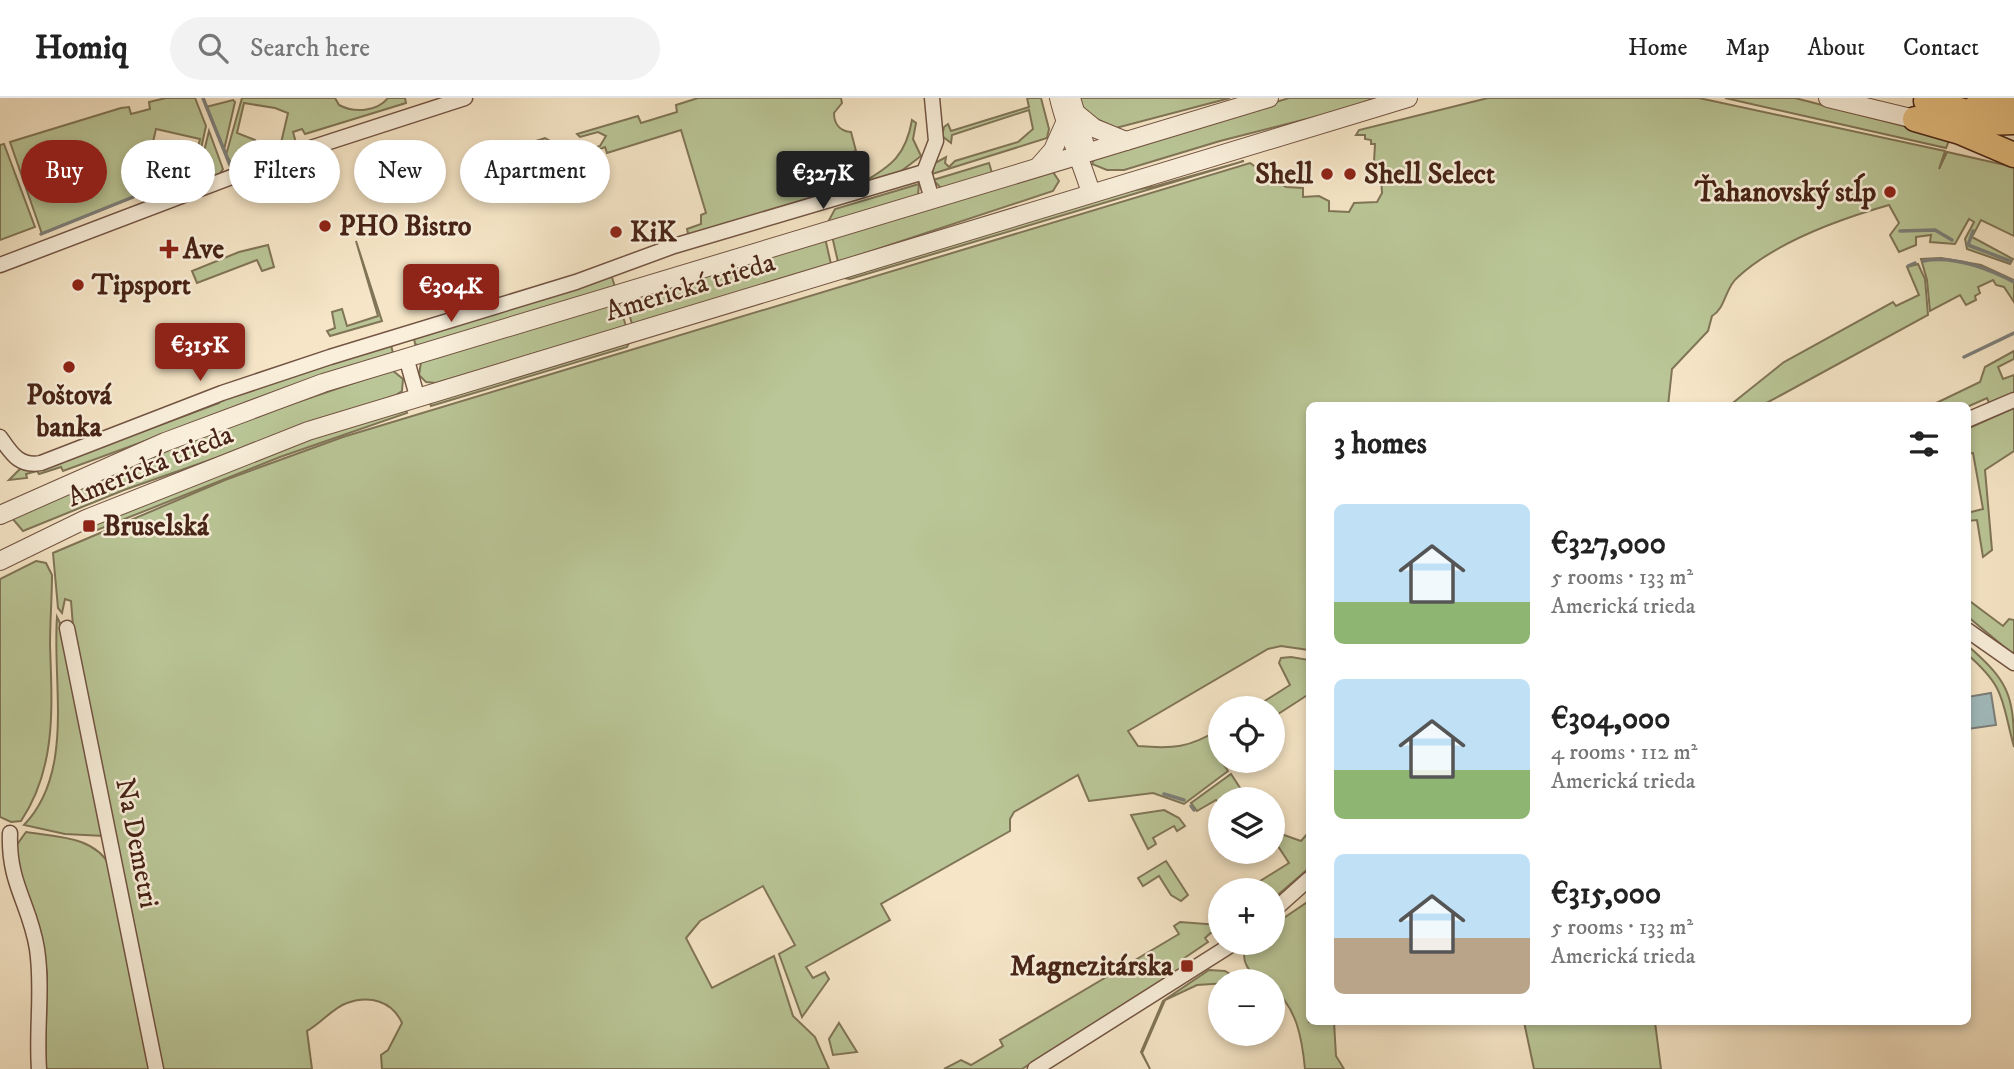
<!DOCTYPE html>
<html lang="en">
<head>
<meta charset="utf-8">
<style>
  body { margin:0; font-family:"IM FELL DW Pica",serif; background:#f2f2f2; color:#222; height:100vh; display:flex; flex-direction:column; font-size:26px; white-space:nowrap }
  * { box-sizing:border-box; margin:0 }
  p { font-size:23px; color:#767676 }
  .icon { flex:none; width:38px; height:38px; fill:none; stroke:currentColor; stroke-width:2; stroke-linecap:round; stroke-linejoin:round }
  .map { position:relative; flex:1; overflow:hidden }
  .side { position:absolute; left:1306px; top:304px; width:665px; height:623px; display:flex; flex-direction:column; background:#fff; border-radius:10px; box-shadow:0 4px 10px #0003 }
  .side>* { flex:none }
  .guide { position:absolute; left:21px; top:42px; width:665px; height:63px; display:flex; gap:14px }
  .tools { position:absolute; left:1208px; top:598px; display:grid; gap:14px }
  .tools a { display:grid; place-items:center; width:77px; height:77px; border-radius:50%; background:#fff; box-shadow:0 4px 10px #0003; font-size:35px }
  .price { position:absolute; translate:-50% -60px; padding:0 16px; border-radius:7px; background:#8f2418; color:#fff; font-size:23px; line-height:46px; filter:drop-shadow(0 2px 4px #0008) }
  .price::after { content:''; position:absolute; left:50%; top:42px; width:21px; height:16px; margin-left:-10px; background:inherit; clip-path:polygon(0 0,100% 0,50% 100%) }
  .price.current { background:#222; color:#fff }
  ul { padding:0; list-style:none }
  li { display:flex; align-items:center; gap:21px; height:175px; padding:0 28px }
  li span { display:grid; place-items:center; flex:none; width:196px; height:140px; border-radius:10px; color:#555 }
  li>.icon { margin-inline-start:auto }
  span .icon { width:84px; height:84px; fill:#fffc; stroke-width:1 }
  li b { font-size:30px }
  h2 { display:flex; justify-content:space-between; align-items:center; height:84px; padding:0 28px; font-size:30px }
  .pill { padding:0 24px; border-radius:32px; background:#fff; box-shadow:0 4px 10px #0003; font-size:24px; line-height:63px }
  .pill.current { background:#8f2418; color:#fff }
  header { display:flex; align-items:center; gap:42px; box-sizing:border-box; height:98px; padding:0 35px; background:#fff; border-bottom:2px solid #e0e0e0 }
  header strong { font-size:33px }
  nav { display:flex; gap:38px; margin-inline-start:auto; font-size:24px }
  .search { width:490px; height:63px; background:#f2f2f2; display:flex; align-items:center; gap:18px; box-sizing:border-box; padding:0 24px; border-radius:38px; color:#767676; font-size:26px }
  .map>svg:first-child { display:block }
  .green { fill:#bac697; stroke:#807557; stroke-width:2 }
  .water { fill:#a1bdbf; stroke:#7d807c; stroke-width:2 }
  .lines { fill:none; stroke-linecap:round; stroke-linejoin:round }
  .stream { stroke:#7d807c; stroke-width:3.5 }
  .minor-casing { stroke:#735443; stroke-width:17 }
  .tertiary-casing { stroke:#735443; stroke-width:20 }
  .trunk-casing { stroke:#472417; stroke-width:27 }
  .minor { stroke:#f9efdb; stroke-width:14 }
  .tertiary { stroke:#f9efdb; stroke-width:18 }
  .trunk { stroke:#ebc384; stroke-width:24 }
  .poi-dot { fill:#8f2418; stroke:#f9efdb; stroke-width:2.5 }
  .labels { text-anchor:middle; dominant-baseline:central; stroke-width:5; stroke-linejoin:round; paint-order:stroke }
  .poi-label { font-size:28px; font-weight:bold; fill:#472417; stroke:#f9efdb; text-anchor:start }
  .street-label { font-size:28px; fill:#472417; stroke:#f9efdb }
</style>
</head>
<body>
<header>
<strong>Homiq</strong>
<div class="search"><svg class="icon" aria-label="search" viewBox="0 0 24 24"><circle cx="10" cy="10" r="6"/><path d="M15 15l6 6"/></svg>Search here</div>
<nav><a>Home</a><a>Map</a><a>About</a><a>Contact</a></nav>
</header>
<div class="map">
<svg width="2014" height="971" viewBox="0 0 2014 971">
  <rect width="100%" height="100%" fill="#f6e6c7"/>
  <filter id="stains"><feTurbulence type="fractalNoise" baseFrequency=".00286" numOctaves="4"/><feColorMatrix values="0 0 0 0 .2 0 0 0 0 .09 0 0 0 0 .02 0 0 0 .5 -.17"/></filter>
  <radialGradient id="worn" r=".72"><stop offset=".6" stop-color="#630" stop-opacity="0"/><stop offset="1" stop-color="#630" stop-opacity=".3"/></radialGradient>
  <g class="green">
    <polygon points="166,0 195,0 206,28 193,87 169,94 175,69 193,71 200,41 156,31 149,61 168,68 163,90 145,91 128,87 127,91 144,95 42,136 10,44 121,10 129,9 131,16 150,11 149,4"/>
    <path d="M 242,0 L 335,0 L 339,7 C 354,15 377,14 388,0 L 405,0 L 406,5 L 305,36 L 302,31 L 293,34 L 296,45 L 290,51 L 257,63 L 262,43 L 281,45 L 288,15 L 275,10 L 244,5 L 237,35 L 255,42 L 249,65 L 235,71 L 226,57 Z"/>
    <path d="M 698,0 L 841,0 L 842,5 L 834,15 C 834,26 840,33 851,34 L 856,53 L 826,62 L 833,84 L 847,80 L 849,90 L 689,140 L 687,131 L 701,126 L 701,117 L 706,115 L 681,32 L 607,55 L 605,49 L 595,53 L 596,57 L 589,62 L 583,60 L 581,54 L 600,48 L 606,38 L 598,34 L 580,39 L 577,36 L 638,18 L 641,25 L 677,14 L 676,7 Z"/>
    <polygon points="1027,0 1041,0 1049,31 1047,40 932,76 935,65 946,59 945,65 949,69 955,63 1018,44 1033,31 1029,12 952,37 951,45 942,38 944,29 948,26 951,33 1029,9"/>
    <polygon points="1076,0 1230,0 1116,30 1088,17"/>
    <polygon points="1289,0 1375,0 1350,10 1220,43 1124,72 1107,72 1092,66 1095,59"/>
    <path d="M 1488,0 L 1699,0 L 1945,53 L 1939,71 L 1947,54 L 2014,69 L 2014,138 L 1981,122 L 1972,139 L 2013,161 L 2010,166 L 1967,151 L 1965,141 L 1974,124 L 1969,121 L 1955,146 L 1930,144 L 1931,137 L 1916,139 L 1916,147 L 1899,154 L 1890,137 L 1899,125 L 1889,107 C 1840,121 1776,144 1738,179 C 1725,189 1726,210 1712,218 L 1708,233 L 1672,271 L 1668,308 L 1309,308 L 1309,552 L 1281,548 L 1268,551 L 1128,633 L 1138,648 C 1173,651 1189,650 1220,631 L 1217,656 L 1228,673 L 1184,706 L 1153,695 L 1089,703 L 1078,677 L 1014,714 L 1010,721 L 1010,733 L 881,806 L 890,822 L 806,869 L 813,880 L 825,874 L 829,881 L 802,919 L 779,856 L 795,847 L 763,788 L 700,823 L 686,840 L 712,890 L 774,858 L 793,918 L 815,939 L 829,971 L 382,971 L 381,957 L 388,952 L 402,925 C 392,903 370,897 347,905 C 334,909 320,926 307,933 L 312,971 L 162,971 L 74,541 L 71,503 L 65,501 L 62,515 L 58,510 L 53,455 L 225,382 L 343,339 L 1250,65 L 1286,89 L 1303,90 L 1303,99 L 1319,98 L 1329,103 L 1329,113 L 1349,114 L 1354,105 L 1377,104 L 1382,95 L 1380,64 L 1374,64 L 1375,46 L 1371,46 L 1371,42 L 1365,41 L 1365,37 L 1356,37 L 1359,32 Z"/>
    <polygon points="1725,0 1795,0 1950,40 1946,50"/>
    <polygon points="233,2 235,4 224,52 206,9"/>
    <path d="M 912,22 L 916,25 L 913,41 L 921,58 L 900,74 L 860,86 C 892,68 906,57 912,22 Z"/>
    <polygon points="209,33 223,71 219,77 196,86"/>
    <polygon points="545,40 550,43 553,54 488,74 485,63 489,58"/>
    <polygon points="4,46 35,129 0,142 0,47"/>
    <polygon points="1244,63 850,181 844,180 1103,98 1156,88"/>
    <polygon points="989,65 992,75 942,91 933,82"/>
    <polygon points="1053,74 1059,83 1053,93 838,164 832,138"/>
    <polygon points="919,86 918,97 828,124 835,111"/>
    <polygon points="825,140 831,166 632,226 625,201"/>
    <polygon points="356,143 382,223 330,238 327,233 335,230 332,214 342,211 347,228 378,218"/>
    <polygon points="268,147 274,169 262,173 257,162 197,185 192,173 239,154"/>
    <polygon points="1941,160 1981,167 2014,182 2014,204 2004,189 1996,187 1993,182 1978,189 1980,195 1975,198 1976,202 1966,207 1960,197 1930,213 1927,182 1921,161"/>
    <polygon points="1918,166 1925,181 1928,217 1761,308 1729,308 1784,264 1893,204 1896,208 1919,197 1907,169"/>
    <polygon points="611,176 615,189 420,248 415,246 414,240"/>
    <polygon points="618,203 626,228 436,285 426,284 419,277 421,264"/>
    <polygon points="631,241 627,249 431,308 429,302"/>
    <polygon points="391,247 393,255 303,285 63,373 61,369 39,376 37,373 26,376 27,380 9,382 21,370 130,334 136,336 219,305 220,301"/>
    <polygon points="2014,253 2014,261 1998,269 2003,281 2014,277 2014,295 1989,305 1987,300 1967,309 1930,308 1980,284 1985,269"/>
    <polygon points="392,272 403,281 402,293 396,297 124,392 23,433 11,419 192,340"/>
    <polygon points="405,309 407,315 280,359 92,434 89,428 277,352"/>
    <polygon points="2014,310 2014,353 1985,372 1992,452 1983,459 1977,422 1967,423 1967,415 1983,411 1973,355 1967,356 1967,331"/>
    <path d="M 36,463 L 46,465 L 52,477 C 52,500 50,523 50,547 C 52,608 57,669 21,723 L 11,724 L 0,719 L 0,481 Z"/>
    <polygon points="1967,501 2003,528 2009,521 2014,522 2014,557 1967,518"/>
    <path d="M 57,519 L 60,525 L 104,738 L 65,736 L 24,727 C 75,674 52,585 57,519 Z"/>
    <path d="M 1967,547 C 2007,582 2014,595 2014,649 C 2001,602 2007,591 1967,556 Z"/>
    <polygon points="1291,559 1309,562 1309,596 1272,620 1272,611 1252,611 1290,587 1279,565 1281,560"/>
    <polygon points="1231,676 1248,702 1220,702 1220,707 1216,702 1197,713 1191,705"/>
    <polygon points="1164,712 1179,720 1185,728 1177,733 1174,728 1153,740 1156,746 1148,751 1131,717"/>
    <polygon points="1272,727 1284,737 1301,743 1309,734 1309,770 1272,802 1272,793 1244,793 1289,765 1272,739"/>
    <path d="M 26,734 C 57,739 94,738 110,768 L 152,971 L 45,971 L 47,876 L 43,853 L 17,782 L 16,748 Z"/>
    <polygon points="1166,763 1188,797 1181,803 1171,797 1159,778 1143,788 1138,780"/>
    <path d="M 1309,803 L 1309,924 L 1334,924 L 1336,958 L 1344,971 L 1305,971 C 1302,940 1297,910 1272,889 L 1272,884 C 1255,884 1235,863 1249,845 L 1272,845 L 1272,828 Z"/>
    <polygon points="1180,824 1220,827 1205,840 1208,844 1183,861 1184,868 1022,971 944,971 961,962 971,967 1003,948 1000,942 1179,836 1174,828"/>
    <polygon points="1209,872 1225,873 1243,884 1197,887 1165,902 1142,955 1150,971 1141,954 1163,903"/>
    <polygon points="1524,924 1655,924 1661,971 1534,971"/>
    <polygon points="839,925 857,954 833,957 829,941"/>
  </g>
  <polygon class="water" points="1991,595 1996,627 1967,631 1967,599"/>
  <g class="lines">
    <g class="stream">
      <polyline points="203,0 230,67"/>
      <polyline points="286,51 294,44"/>
      <polyline points="1900,133 1935,132 1952,142"/>
      <polyline points="1973,133 1968,147 2010,163"/>
      <polyline points="41,136 133,99"/>
      <path d="M 1923,163 C 1954,157 1987,170 2014,184"/>
      <polyline points="1908,168 1915,165"/>
      <polyline points="1964,259 2014,235"/>
      <polyline points="1164,696 1184,702"/>
      <polyline points="1191,708 1194,712"/>
    </g>
    <defs>
      <g id="minor">
        <polyline points="932,0 936,43 924,74 932,101"/>
        <polyline points="0,167 292,56 465,0"/>
        <polyline points="406,259 417,298"/>
        <polyline points="1967,322 2014,302"/>
        <path d="M 0,339 C 11,355 19,369 41,365 L 222,295 L 330,259 L 576,184 L 674,148 L 924,74"/>
        <polyline points="67,530 156,971"/>
        <polyline points="1967,532 2014,565"/>
        <path d="M 10,735 C 8,786 30,806 37,851 C 43,891 36,931 39,971"/>
        <polyline points="1272,814 1309,781"/>
        <polyline points="1035,971 1234,845"/>
      </g>
      <g id="tertiary">
        <path d="M 1059,0 C 1067,34 1081,62 1091,95"/>
        <polyline points="1071,0 1084,44 1080,58"/>
        <polyline points="1828,0 1915,21"/>
        <polyline points="1077,16 1094,30 1126,43"/>
        <polyline points="1038,69 1053,52 1065,25"/>
        <polyline points="0,417 165,344 323,285 1269,0"/>
        <polyline points="0,463 86,421 308,333 1408,0"/>
      </g>
      <g id="trunk">
        <polyline points="1926,3 1982,18"/>
        <polyline points="1975,10 1992,11 2014,5"/>
        <polyline points="1915,21 1960,34 2014,57"/>
        <polyline points="1954,26 2014,24"/>
      </g>
    </defs>
    <use href="#minor" class="minor-casing"/>
    <use href="#tertiary" class="tertiary-casing"/>
    <use href="#trunk" class="trunk-casing"/>
    <use href="#minor" class="minor"/>
    <use href="#tertiary" class="tertiary"/>
    <use href="#trunk" class="trunk"/>
  </g>
  <g class="poi-dot">
    <circle cx="1327" cy="76" r="7"/>
    <circle cx="1350" cy="76" r="7"/>
    <circle cx="1890" cy="94" r="7"/>
    <circle cx="325" cy="128" r="7"/>
    <circle cx="616" cy="134" r="7"/>
    <path d="M165.5 140.5h7v7h7v7h-7v7h-7v-7h-7v-7h7z"/>
    <circle cx="78" cy="187" r="7"/>
    <circle cx="69" cy="269" r="7"/>
    <rect x="82" y="421" width="14" height="14" rx="3.5"/>
    <rect x="1180" y="861" width="14" height="14" rx="3.5"/>
  </g>
  <g class="labels">
    <g class="poi-label">
      <text x="1313" y="76" text-anchor="end">Shell</text>
      <text x="1364" y="76">Shell Select</text>
      <text x="1876" y="94" text-anchor="end">Ťahanovský stĺp</text>
      <text x="339" y="128">PHO Bistro</text>
      <text x="630" y="134">KiK</text>
      <text x="183" y="151">Ave</text>
      <text x="92" y="187">Tipsport</text>
      <text x="69" y="297" text-anchor="middle">Poštová<tspan x="69" dy="32">banka</tspan></text>
      <text x="103" y="428">Bruselská</text>
      <text x="1173" y="868" text-anchor="end">Magnezitárska</text>
    </g>
    <g class="street-label">
      <text transform="translate(690 189) rotate(-17)">Americká trieda</text>
      <text transform="translate(150 368) rotate(-22)">Americká trieda</text>
      <text transform="translate(137 745) rotate(79)">Na Demetri</text>
    </g>
  </g>
  <rect width="100%" height="100%" filter="url(#stains)"/>
  <rect width="100%" height="100%" fill="url(#worn)"/>
</svg>
<div class="tools">
<a><svg class="icon" aria-label="locate" viewBox="0 0 24 24"><circle cx="12" cy="12" r="6"/><path d="M12 2v4M12 18v4M2 12h4M18 12h4"/></svg></a>
<a><svg class="icon" aria-label="layers" viewBox="0 0 24 24"><path d="M12 4l9 5-9 5-9-5zM3 14l9 5 9-5"/></svg></a>
<a>+</a>
<a>−</a>
</div>
<b class="price current" style="left:823px;top:113px">€327K</b>
<b class="price" style="left:451px;top:226px">€304K</b>
<b class="price" style="left:200px;top:285px">€315K</b>
<div class="guide">
<a class="pill current">Buy</a>
<a class="pill">Rent</a>
<a class="pill">Filters</a>
<a class="pill">New</a>
<a class="pill">Apartment</a>
</div>
<section class="side">
<h2>3 homes<svg class="icon" aria-label="filters" viewBox="0 0 24 24"><path d="M4 7h16M4 17h16"/><circle cx="9" cy="7" r="2"/><circle cx="15" cy="17" r="2"/></svg></h2>
<ul>
<li><span style="background:linear-gradient(#bfe0f5 70%,#8fb573 0)"><svg class="icon" aria-label="home" viewBox="0 0 24 24"><path d="M3 11l9-7 9 7M6 9v11h12V9"/></svg></span><div><b>€327,000</b><p>5 rooms · 133 m²</p><p>Americká trieda</p></div></li>
<li><span style="background:linear-gradient(#bfe0f5 65%,#8fb573 0)"><svg class="icon" aria-label="home" viewBox="0 0 24 24"><path d="M3 11l9-7 9 7M6 9v11h12V9"/></svg></span><div><b>€304,000</b><p>4 rooms · 112 m²</p><p>Americká trieda</p></div></li>
<li><span style="background:linear-gradient(#bfe0f5 60%,#b9a48a 0)"><svg class="icon" aria-label="home" viewBox="0 0 24 24"><path d="M3 11l9-7 9 7M6 9v11h12V9"/></svg></span><div><b>€315,000</b><p>5 rooms · 133 m²</p><p>Americká trieda</p></div></li>
</ul>
</section>
</div>
</body>
</html>
